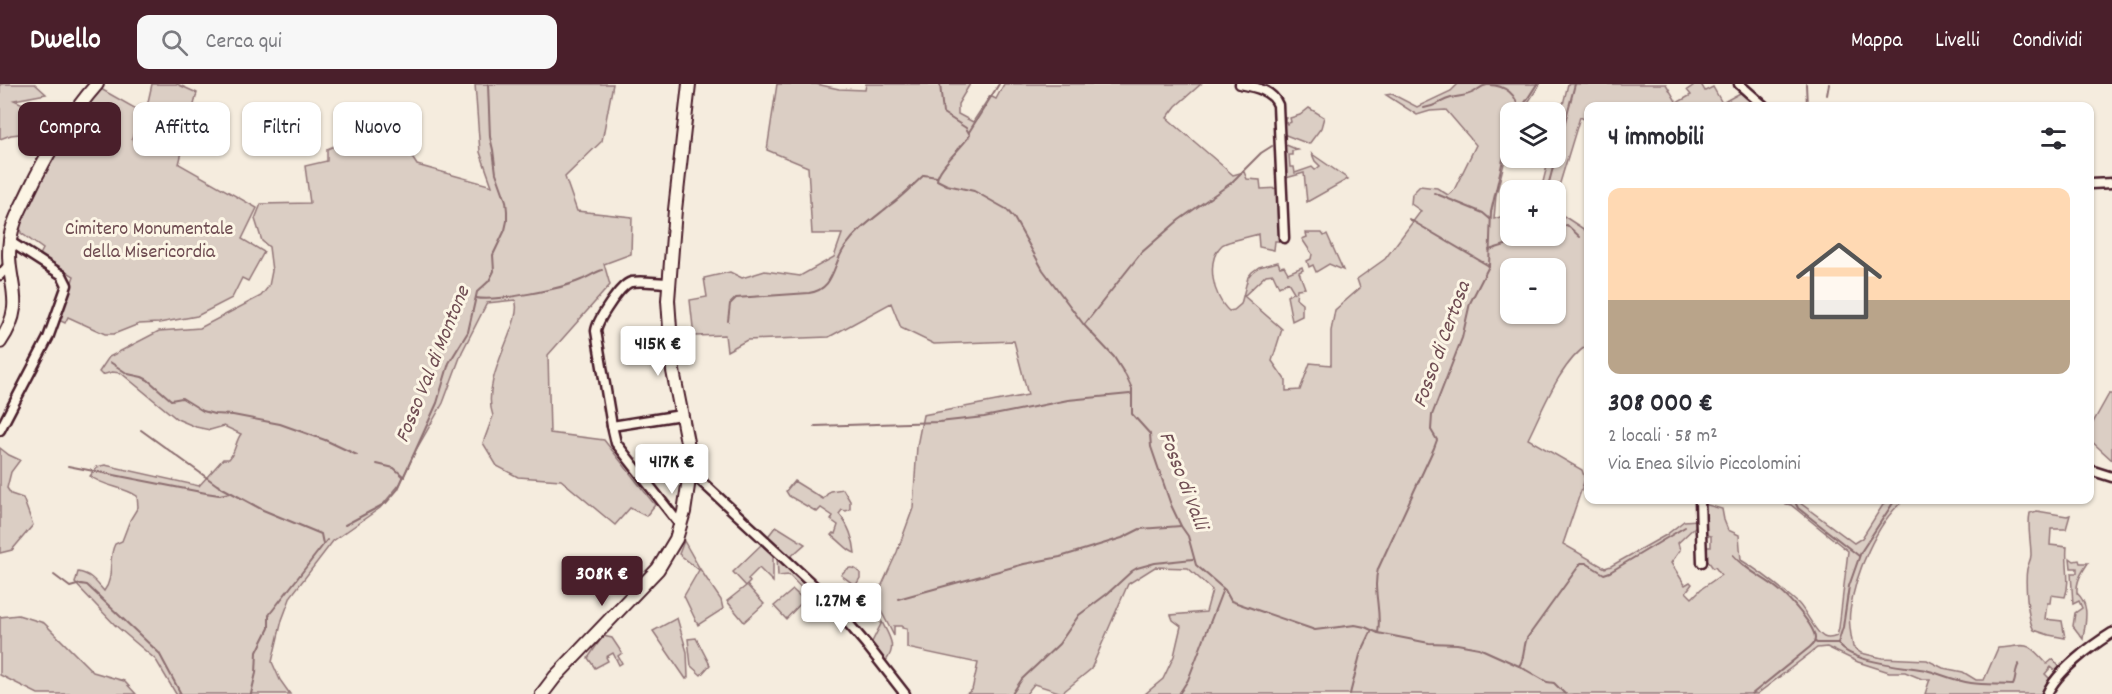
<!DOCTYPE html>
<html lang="it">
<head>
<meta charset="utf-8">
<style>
  body { margin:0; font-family:Dekko,sans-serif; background:#f7f7f7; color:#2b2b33; height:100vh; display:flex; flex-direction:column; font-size:22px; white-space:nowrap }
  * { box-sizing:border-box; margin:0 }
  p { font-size:20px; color:#7c7c81 }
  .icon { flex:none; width:33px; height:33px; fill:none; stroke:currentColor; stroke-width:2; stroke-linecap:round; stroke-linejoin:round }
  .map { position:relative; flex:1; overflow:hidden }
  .drawer { position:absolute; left:1584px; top:18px; width:510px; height:402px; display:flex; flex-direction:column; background:#fff; border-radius:12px; box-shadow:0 2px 4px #0004 }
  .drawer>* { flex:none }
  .banner { position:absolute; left:18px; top:18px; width:570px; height:54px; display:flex; gap:12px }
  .buttons { position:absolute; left:1500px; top:18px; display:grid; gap:12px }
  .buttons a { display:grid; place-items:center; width:66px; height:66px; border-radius:12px; background:#fff; box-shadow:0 2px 4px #0004; font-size:30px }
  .price { position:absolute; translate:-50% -51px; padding:0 14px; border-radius:6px; background:#fff; color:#222; font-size:20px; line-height:39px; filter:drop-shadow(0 2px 3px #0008) }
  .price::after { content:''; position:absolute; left:50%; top:36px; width:18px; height:14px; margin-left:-9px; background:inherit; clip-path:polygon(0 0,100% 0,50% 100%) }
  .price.current { background:#4a1f2b; color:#fff }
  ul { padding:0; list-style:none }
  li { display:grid; align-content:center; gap:12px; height:318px; padding:0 24px }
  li+li { border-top:2px solid #e1e1e2 }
  li span { display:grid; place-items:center; height:186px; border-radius:12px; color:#555 }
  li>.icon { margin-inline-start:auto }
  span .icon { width:108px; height:108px; fill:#fffc; stroke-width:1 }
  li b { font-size:26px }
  h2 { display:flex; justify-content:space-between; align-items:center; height:72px; padding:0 24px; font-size:26px }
  .tag { padding:0 21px; border-radius:12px; background:#fff; box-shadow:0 2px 4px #0004; font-size:21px; line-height:54px }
  .tag.current { background:#4a1f2b; color:#fff }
  header { display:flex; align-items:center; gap:36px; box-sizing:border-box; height:84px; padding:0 30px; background:#4a1f2b; color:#fff }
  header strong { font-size:28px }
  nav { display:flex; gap:33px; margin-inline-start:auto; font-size:21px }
  .search { width:420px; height:54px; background:#f7f7f7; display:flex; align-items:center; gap:15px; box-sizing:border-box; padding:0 21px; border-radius:12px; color:#7c7c81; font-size:22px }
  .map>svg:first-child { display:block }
  .green { fill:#dbcec4; stroke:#927678; stroke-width:1.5; fill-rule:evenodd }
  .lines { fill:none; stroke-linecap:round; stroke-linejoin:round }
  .stream { stroke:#8c6e70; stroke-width:2 }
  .street-casing { stroke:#4a1f2b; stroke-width:13 }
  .secondary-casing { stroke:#4a1f2b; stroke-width:16 }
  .street { stroke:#fcf5e5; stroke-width:8 }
  .secondary { stroke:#fcf5e5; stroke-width:12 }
  .labels { text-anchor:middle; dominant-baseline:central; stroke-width:6; stroke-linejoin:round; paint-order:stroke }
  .park-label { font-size:20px; fill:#6e4b51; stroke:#fcf5e5 }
  .water-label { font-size:21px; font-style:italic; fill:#704d53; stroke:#fcf5e5 }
</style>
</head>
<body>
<header>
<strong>Dwello</strong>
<div class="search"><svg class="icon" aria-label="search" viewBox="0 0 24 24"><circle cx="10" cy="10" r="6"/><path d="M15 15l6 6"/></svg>Cerca qui</div>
<nav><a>Mappa</a><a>Livelli</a><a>Condividi</a></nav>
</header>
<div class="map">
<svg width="2112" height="610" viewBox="0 0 2112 610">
  <rect width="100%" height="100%" fill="#f5ecde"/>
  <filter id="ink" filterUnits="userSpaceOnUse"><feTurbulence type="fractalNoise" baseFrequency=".0167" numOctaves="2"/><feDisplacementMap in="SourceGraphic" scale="12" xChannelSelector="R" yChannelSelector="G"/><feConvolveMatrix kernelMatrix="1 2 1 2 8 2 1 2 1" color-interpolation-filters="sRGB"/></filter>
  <g filter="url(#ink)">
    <g class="green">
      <polygon points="0,0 35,0 46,10 14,16 32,24 35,34 46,47 11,51 0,55"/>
      <polygon points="152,0 177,0 197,9 179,80 257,124 242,155 264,168 248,197 242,194 232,214 197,232 159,239 139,240 114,250 105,250 68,233 65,239 59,236 74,192 40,171 43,165 21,149 20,140 61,57 82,26 101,5 140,27 132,55 139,58"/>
      <path d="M 475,0 L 613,0 L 602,57 L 565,93 L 577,127 L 632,133 L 631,170 L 604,180 L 610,201 L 548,271 L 550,349 L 604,356 L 655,421 L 646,432 L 630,424 L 615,441 L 561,396 L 518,393 L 497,382 L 483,359 L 493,332 C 479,294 525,237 515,216 L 487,219 L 462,268 L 443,319 L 416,366 L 400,400 L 380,424 L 333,457 L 291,512 L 282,536 L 272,578 L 280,596 L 290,610 L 176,610 L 156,576 L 115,541 L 75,499 L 78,488 C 91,490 96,498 104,507 C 115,493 107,475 115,460 L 122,457 L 130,436 L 138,423 L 137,412 C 122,402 104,403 90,392 L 97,383 L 105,381 L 199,402 L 223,375 L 229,375 C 236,367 235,358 241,350 L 224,342 L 210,346 L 196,343 L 177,335 L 121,289 L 112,288 L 102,291 L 99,288 L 109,273 L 159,247 L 200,244 L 261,212 L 269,202 L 272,187 L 269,163 L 262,157 L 255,135 L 261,120 L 310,119 L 305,82 L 327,77 L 327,65 L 351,55 L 371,63 L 404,61 L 417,81 L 492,102 L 480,68 Z"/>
      <path d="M 777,0 L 816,0 L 839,5 L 865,6 L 866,0 L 970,0 L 958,20 L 958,30 L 973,38 L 990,12 L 996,15 L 1004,0 L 1201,0 L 1176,22 L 1167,34 L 1233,91 L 1244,88 L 1247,95 L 1260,96 L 1261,105 L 1280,104 L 1282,157 L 1275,157 L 1274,166 L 1259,163 L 1258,150 C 1250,153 1227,157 1222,161 C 1205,177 1213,213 1229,227 L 1234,226 L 1241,220 L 1248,193 L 1252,188 L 1259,183 L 1278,178 L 1280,183 L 1284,182 L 1288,189 L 1302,183 L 1303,186 L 1299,188 L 1305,204 L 1297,205 L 1296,214 L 1302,219 L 1302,232 L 1292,237 L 1287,212 L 1294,208 L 1288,198 L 1279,203 L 1273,190 L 1266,191 L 1244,212 L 1282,245 L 1272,277 L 1286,297 L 1286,307 L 1300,306 L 1310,279 L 1331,281 L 1331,247 L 1335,226 L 1360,204 L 1357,195 L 1385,175 L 1421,127 L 1411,120 L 1412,110 L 1420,102 L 1437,104 L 1448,111 L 1454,106 L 1476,61 L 1446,26 L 1430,27 L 1417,31 L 1386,11 L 1392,10 L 1417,23 L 1451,7 L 1458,0 L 1540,0 L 1522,28 L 1510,28 L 1510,56 L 1496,111 L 1494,135 L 1510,130 L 1510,152 L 1556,152 L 1556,127 L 1588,148 L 1588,261 C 1561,277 1542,327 1528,355 L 1582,386 L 1585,395 L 1563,460 L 1605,484 L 1611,482 L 1666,451 L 1684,437 L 1698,436 L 1698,440 L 1678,459 L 1680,466 L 1671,479 L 1685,501 L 1690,498 L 1692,500 L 1686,508 L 1692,514 L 1701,505 L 1721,491 L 1715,483 L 1713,484 L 1706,474 L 1705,463 L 1711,463 L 1711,452 L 1706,451 L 1704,420 L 1722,425 L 1724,436 L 1728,446 L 1739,451 L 1741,476 C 1761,488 1781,504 1798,519 C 1807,528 1815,549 1824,553 C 1828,555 1832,554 1837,552 L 1839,544 L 1848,467 L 1791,421 L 1771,416 L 1796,416 L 1854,459 L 1862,454 L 1886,416 L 1904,416 C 1876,439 1855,491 1850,527 C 1848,539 1851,551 1853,563 L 1861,569 L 1882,574 L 1927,576 L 1943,584 L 1963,588 L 1976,596 L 1984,596 L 1998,564 C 2028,562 2025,555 2047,580 L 2053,575 L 2062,586 L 2058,589 L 2051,583 L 2045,590 L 2051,596 L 2043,610 L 1925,610 L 1930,595 L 1922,595 L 1905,588 L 1889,588 L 1858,578 L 1827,563 L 1817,564 L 1757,610 L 1145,610 L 1163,595 L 1174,572 L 1181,542 L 1173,536 L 1171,531 L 1206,528 L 1212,506 L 1188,484 L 1155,483 L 1128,500 L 1091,585 L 1062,609 L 1034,600 L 1026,610 L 966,610 L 972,606 L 978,579 L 907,564 L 907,545 L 902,544 L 902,542 L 894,542 L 894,552 L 878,521 L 857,533 L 857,524 L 863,514 C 859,503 850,498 841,491 C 847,483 853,481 860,489 L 860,494 L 856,501 L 876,514 L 897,468 L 913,424 L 917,362 L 923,331 L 1028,311 L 1014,257 L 934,260 L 901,244 L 891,219 L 829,253 L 747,256 L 727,267 L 725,251 L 694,252 L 690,216 L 707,213 L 704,194 L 730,188 L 742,194 L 765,187 L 800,192 L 834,173 L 842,150 L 812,150 L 808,83 L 767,66 ZM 1510,184 L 1556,184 L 1556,230 L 1510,230 Z"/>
      <polygon points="1568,0 1666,0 1677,19 1691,11 1687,6 1696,0 1701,0 1705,7 1713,3 1722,19 1742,8 1756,22 1588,22 1588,37 1580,33 1556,112 1556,106 1541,106 1549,74 1556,74 1556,49"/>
      <polygon points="1309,24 1324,33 1321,44 1309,60 1283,50 1282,33 1286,34 1284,35 1287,40 1291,38 1290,34 1300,31"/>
      <polygon points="1284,60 1298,66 1292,67 1292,71 1289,71 1290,83 1294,83 1295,89 1312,83 1315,86 1320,82 1315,77 1312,70 1348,95 1307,118 1304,89 1286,94"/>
      <polygon points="1306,149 1322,149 1324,152 1327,150 1343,186 1329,180 1316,188 1313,181 1309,183 1307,177 1311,175 1312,170 1302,155 1307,153"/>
      <polygon points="2109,310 2112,310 2112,376 2090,356 2090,344"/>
      <polygon points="0,364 9,371 20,376 11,388 7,404 11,410 23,414 33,441 12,466 0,469"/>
      <path d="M 794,397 L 823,415 L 830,407 L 843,405 L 850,417 L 850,425 L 846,427 L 842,426 L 839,430 C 848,440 854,456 855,469 C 847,467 840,456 831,451 L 833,449 L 835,450 L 838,441 L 831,436 L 833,432 L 821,424 L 817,428 L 789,412 L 786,407 Z"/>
      <path d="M 2037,427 L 2067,432 L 2070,431 L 2066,445 L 2051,445 L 2050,461 L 2067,463 C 2065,479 2071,497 2065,513 L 2051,511 L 2050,519 L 2047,519 L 2045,535 L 2062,537 L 2065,554 L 2049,551 L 2034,546 C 2027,536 2025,496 2027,485 C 2028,480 2031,476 2031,471 C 2031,457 2027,443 2030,429 Z"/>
      <polygon points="776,442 805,460 788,475 766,455"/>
      <polygon points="684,457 700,485 721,516 723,525 698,541 684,512 699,486 679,470"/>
      <polygon points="763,459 773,470 773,498 759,484 748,495 750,498 747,501 764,520 744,538 727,517 746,502 733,488"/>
      <polygon points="777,472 820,512 815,518 789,491 778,492"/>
      <path d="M 2070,474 L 2074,477 L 2079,476 L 2080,479 L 2088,479 C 2082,488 2076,497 2077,509 C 2091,522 2085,538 2083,555 L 2073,542 L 2075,529 L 2082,524 L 2079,517 L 2073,520 L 2071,489 L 2077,489 L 2077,484 L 2071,484 Z"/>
      <polygon points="793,506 804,516 786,535 774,522"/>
      <polygon points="18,531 44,539 93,588 124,597 136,610 38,610 0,591 0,533"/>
      <polygon points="677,534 687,568 688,593 686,595 653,547"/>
      <path d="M 882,538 C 889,552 898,563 885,578 L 871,560 Z"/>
      <polygon points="603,552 612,554 622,569 618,572 622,579 619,581 613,569 606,573 608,577 595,584 588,574"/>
      <polygon points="696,554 710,581 701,591 691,582 688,555"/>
    </g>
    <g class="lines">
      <g class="stream">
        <path d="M 940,0 L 943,29 L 966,44 L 970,51 C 962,64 938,83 937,96 L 947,101 L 974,107 L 1006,125 L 1014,134 L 1043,186 L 1084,241 L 1114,273 L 1126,292 L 1132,305 L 1132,330 L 1150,350 L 1151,363 L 1171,421 L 1181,442 L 1188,452 L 1196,481 L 1225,506 L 1231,517 L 1315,546 L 1355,541 L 1365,543 L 1378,549 L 1429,559 L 1457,560 L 1479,564 L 1519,582 L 1547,598 L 1554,599 L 1565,610"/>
        <polyline points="1806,0 1807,22"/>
        <polyline points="1827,11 1829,0"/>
        <path d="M 1424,24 C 1437,22 1440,17 1451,14 C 1459,12 1467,12 1474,8 C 1479,5 1481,2 1487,1 C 1504,0 1519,11 1518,28"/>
        <polyline points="1519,28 1537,0"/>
        <polyline points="969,48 999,0"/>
        <polyline points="1547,106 1575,0"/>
        <polyline points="1434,109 1483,129 1490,135"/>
        <polyline points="1409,135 1489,182"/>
        <polyline points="1556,145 1567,141 1580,153"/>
        <polyline points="1489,166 1535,152"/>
        <path d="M 476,214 C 496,218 561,205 581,196 C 588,193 594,189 602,186"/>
        <path d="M 728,237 L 730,220 L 736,214 L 809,209 C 835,205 832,181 845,163 C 857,146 873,135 889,122 C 902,113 912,102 924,91 L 937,93"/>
        <polyline points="1084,241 1141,169 1179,136 1231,99 1261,69 1272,62"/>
        <polyline points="110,278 128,290 142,293 148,296 171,316 182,314 203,327 214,330 233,331 280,340 325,356 357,371"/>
        <polyline points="815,342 939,338 984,333 1068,316 1130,310"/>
        <polyline points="141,346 217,401 263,426 321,450 323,460"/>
        <polyline points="377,380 394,384 404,393"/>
        <polyline points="68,382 206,409 219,411 230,409"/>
        <polyline points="1794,416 1798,424 1859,472"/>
        <polyline points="345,441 386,419 398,405 437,319 449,279 468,248 477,208 489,197 494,187 493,171 505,146 507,137 507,127 506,117 496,89 493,66 490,53 488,0"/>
        <path d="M 1733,471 C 1746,487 1764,493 1779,506 C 1788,513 1816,543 1815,555 C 1815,559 1813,560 1810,563 L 1752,610"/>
        <polyline points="54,491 70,503 81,500 87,501 159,569 181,610"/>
        <polyline points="898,515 1024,480 1060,473 1122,454 1140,445 1181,442"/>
        <path d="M 1378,549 C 1382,527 1372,506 1378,485 L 1434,364 L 1437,356 L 1431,346 L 1432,331 L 1462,254 L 1470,219 L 1489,182 L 1491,128 L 1510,45"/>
        <polyline points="1815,558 1817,559 1838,559 1843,543 1849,502 1861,468 1895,416"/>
        <path d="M 1838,559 C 1849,579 1906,582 1926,586 C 1941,590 1955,597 1971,599 C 1984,601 1999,600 2013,601 C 2017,594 2014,587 2019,580"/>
        <path d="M 1519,582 C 1525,575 1523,563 1527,554 L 1581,479 L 1586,479 L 1604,490 L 1610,488 L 1685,443"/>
        <polyline points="251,610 256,589 257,568 269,544 269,531 327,456"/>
        <polyline points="1012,610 1022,595 1059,560 1079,531 1107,510 1132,487 1137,484 1155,479 1193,475"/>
        <polyline points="1179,610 1188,596 1223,505"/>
        <polyline points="1350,610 1360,571 1372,546"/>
      </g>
      <defs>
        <g id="street">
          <path d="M 1240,0 C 1255,3 1272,6 1278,21 L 1284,154"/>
          <polyline points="1739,0 1764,22"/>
          <polyline points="2090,100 2112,99"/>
          <polyline points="0,191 9,181"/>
          <path d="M 669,199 C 657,199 643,196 631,198 C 620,201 597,237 596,247 L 612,342 L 616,359 L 681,442"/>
          <polyline points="612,342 681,331"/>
          <polyline points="0,346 48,254 67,201 62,191 9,157"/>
          <polyline points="689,386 825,512 866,560 905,610"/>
          <polyline points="2090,386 2112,393"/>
          <polyline points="1700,416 1702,478"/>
          <path d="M 2047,610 C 2057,587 2091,562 2112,549"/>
        </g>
        <g id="secondary">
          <path d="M 0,258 C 29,216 4,199 10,156 C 12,139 21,124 28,109 C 47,69 68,33 97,0"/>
          <polyline points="542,610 555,593 658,485 676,455 684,428 689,395 689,368 673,287 668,216 675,126 689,0"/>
        </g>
      </defs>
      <use href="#street" class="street-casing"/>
      <use href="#secondary" class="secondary-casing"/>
      <use href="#street" class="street"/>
      <use href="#secondary" class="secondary"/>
    </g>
  </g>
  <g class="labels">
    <g class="park-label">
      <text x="149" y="146">Cimitero Monumentale<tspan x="149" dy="23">della Misericordia</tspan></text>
    </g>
    <g class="water-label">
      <text transform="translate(1443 261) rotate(-70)">Fosso di Certosa</text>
      <text transform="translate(434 281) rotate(-68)">Fosso Val di Montone</text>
      <text transform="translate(1182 397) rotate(69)">Fosso di Valli</text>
    </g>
  </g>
</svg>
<div class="buttons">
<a><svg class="icon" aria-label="layers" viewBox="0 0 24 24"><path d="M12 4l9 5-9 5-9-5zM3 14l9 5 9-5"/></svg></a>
<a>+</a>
<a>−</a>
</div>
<b class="price" style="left:658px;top:293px">415K €</b>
<b class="price" style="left:672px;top:411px">417K €</b>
<b class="price current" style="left:602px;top:523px">308K €</b>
<b class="price" style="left:841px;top:550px">1.27M €</b>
<div class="banner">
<a class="tag current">Compra</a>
<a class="tag">Affitta</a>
<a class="tag">Filtri</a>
<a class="tag">Nuovo</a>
</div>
<section class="drawer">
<h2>4 immobili<svg class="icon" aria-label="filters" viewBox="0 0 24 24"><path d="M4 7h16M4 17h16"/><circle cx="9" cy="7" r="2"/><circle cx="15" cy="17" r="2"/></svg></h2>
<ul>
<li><span style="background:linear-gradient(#ffd9b3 60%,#b9a48a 0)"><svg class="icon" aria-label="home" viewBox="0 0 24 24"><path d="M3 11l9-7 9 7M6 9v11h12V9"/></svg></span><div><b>308 000 €</b><p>2 locali · 58 m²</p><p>Via Enea Silvio Piccolomini</p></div></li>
</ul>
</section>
</div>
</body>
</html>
